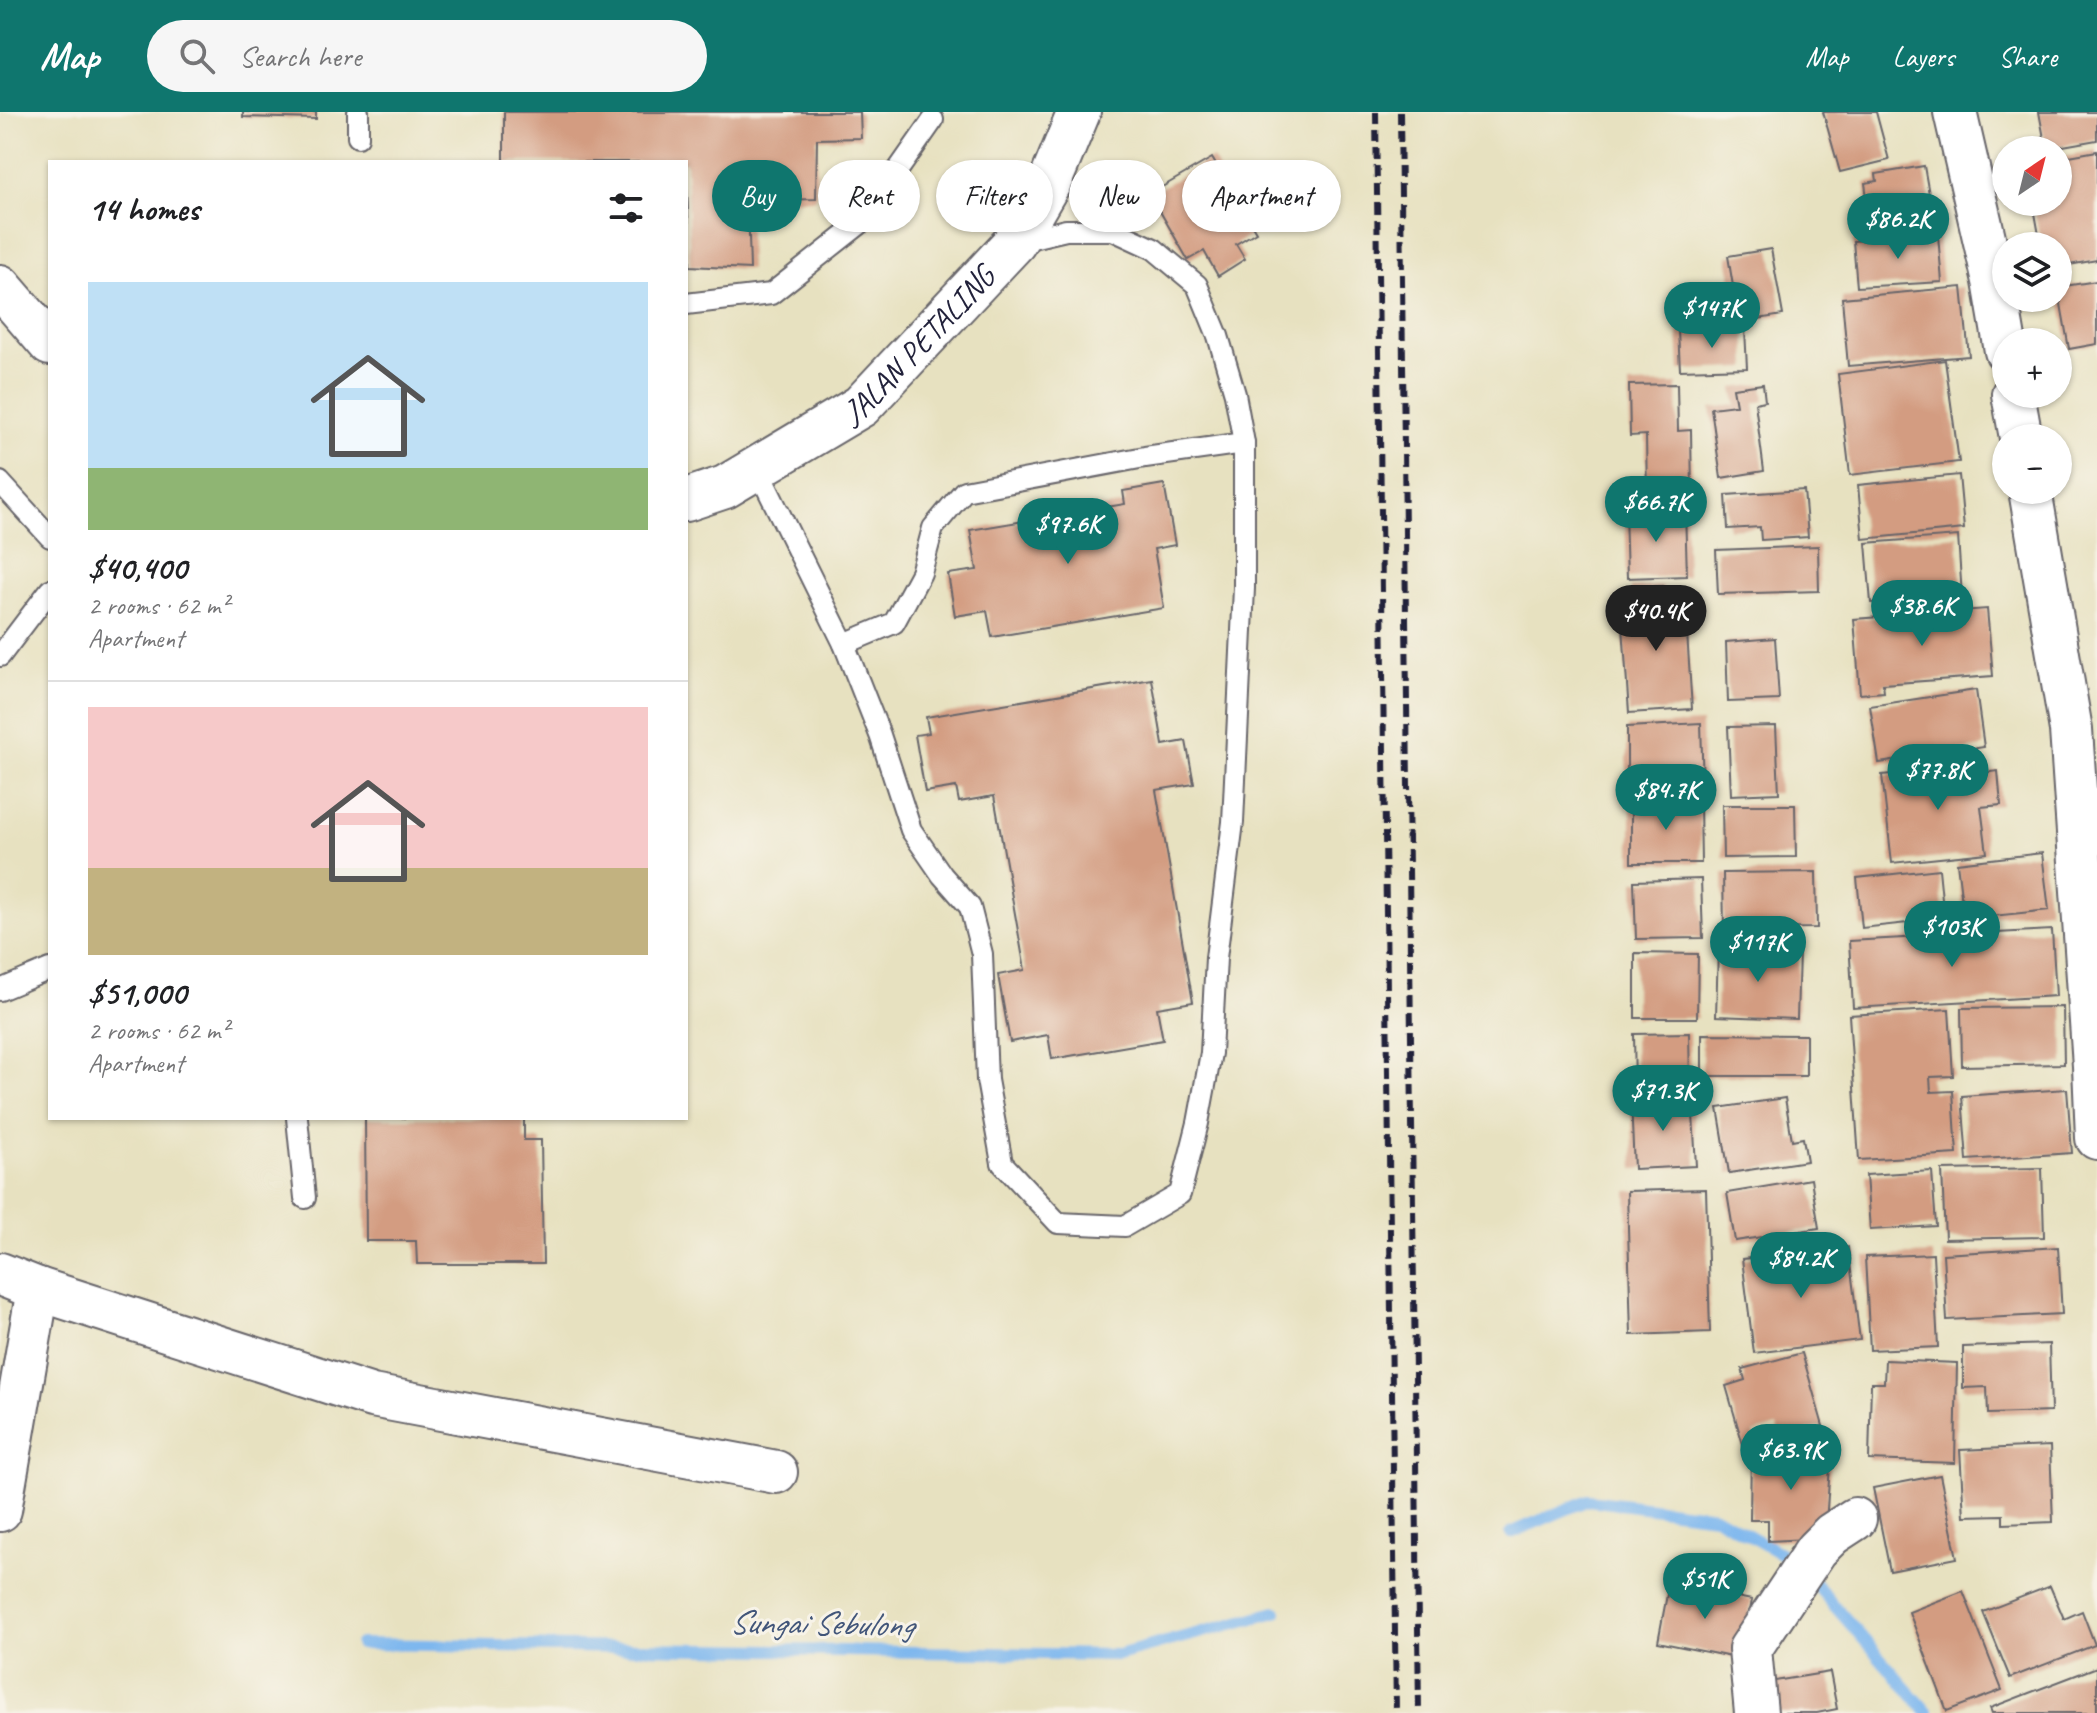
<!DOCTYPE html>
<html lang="en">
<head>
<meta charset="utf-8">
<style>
  body { margin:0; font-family:Caveat,sans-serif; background:#f6f6f6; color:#202124; height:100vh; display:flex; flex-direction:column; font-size:30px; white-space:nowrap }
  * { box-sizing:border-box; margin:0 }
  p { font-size:26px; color:#757577 }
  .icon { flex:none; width:44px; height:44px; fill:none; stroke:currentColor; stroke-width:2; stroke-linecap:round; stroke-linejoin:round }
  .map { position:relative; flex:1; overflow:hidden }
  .side { position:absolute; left:48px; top:48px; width:640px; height:960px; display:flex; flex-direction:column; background:#fff; border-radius:0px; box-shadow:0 2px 6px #0004 }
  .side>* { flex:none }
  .top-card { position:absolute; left:712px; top:48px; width:760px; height:72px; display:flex; gap:16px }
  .needle { width:52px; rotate:35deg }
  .buttons { position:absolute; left:1992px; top:24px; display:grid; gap:16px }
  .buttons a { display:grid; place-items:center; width:80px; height:80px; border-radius:50%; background:#fff; box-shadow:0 2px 6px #0004; font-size:40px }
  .price { position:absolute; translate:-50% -68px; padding:0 18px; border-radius:28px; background:#0f766e; color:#fff; font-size:26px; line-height:52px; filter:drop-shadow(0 2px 4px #0008) }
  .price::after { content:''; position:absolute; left:50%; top:48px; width:24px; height:18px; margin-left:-12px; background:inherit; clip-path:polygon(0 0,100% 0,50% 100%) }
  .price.active { background:#222; color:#fff }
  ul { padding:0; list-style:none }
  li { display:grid; align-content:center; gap:16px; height:424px; padding:0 40px }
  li+li { border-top:2px solid #e0e0e0 }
  li span { display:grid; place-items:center; height:248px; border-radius:0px; color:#555 }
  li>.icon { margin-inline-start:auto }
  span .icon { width:144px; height:144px; fill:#fffc; stroke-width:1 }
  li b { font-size:34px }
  h2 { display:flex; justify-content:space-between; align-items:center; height:96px; padding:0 40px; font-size:34px }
  .chip { padding:0 28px; border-radius:36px; background:#fff; box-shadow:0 2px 6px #0004; font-size:28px; line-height:72px }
  .chip.active { background:#0f766e; color:#fff }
  header { display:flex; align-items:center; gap:48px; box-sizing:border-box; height:112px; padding:0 40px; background:#0f766e; color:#fff }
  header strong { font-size:38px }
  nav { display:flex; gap:44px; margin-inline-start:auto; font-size:28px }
  .search { width:560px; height:72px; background:#f6f6f6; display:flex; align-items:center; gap:20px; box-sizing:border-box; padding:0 28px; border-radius:44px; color:#757577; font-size:30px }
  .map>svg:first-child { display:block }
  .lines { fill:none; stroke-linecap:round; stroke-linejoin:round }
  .stream { stroke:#7eb7ee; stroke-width:12 }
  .building { fill:#d39c81 }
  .lane-casing { stroke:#67656a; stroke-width:24 }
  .street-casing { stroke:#67656a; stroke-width:46 }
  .lane { stroke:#fff; stroke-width:20 }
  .street { stroke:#fff; stroke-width:42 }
  .rail { stroke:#22223b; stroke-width:6; stroke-dasharray:12 6; stroke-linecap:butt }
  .labels { text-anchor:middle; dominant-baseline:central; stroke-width:6; stroke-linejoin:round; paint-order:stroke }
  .street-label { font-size:32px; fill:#22223b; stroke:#f7f3e8 }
  .water-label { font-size:34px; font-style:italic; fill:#42567a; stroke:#f7f3e8 }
</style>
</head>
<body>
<header>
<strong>Map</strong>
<div class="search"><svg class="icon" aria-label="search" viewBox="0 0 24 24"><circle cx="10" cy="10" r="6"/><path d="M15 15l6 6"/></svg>Search here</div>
<nav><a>Map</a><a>Layers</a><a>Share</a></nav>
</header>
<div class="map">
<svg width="2097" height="1601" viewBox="0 0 2097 1601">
  <rect width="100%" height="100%" fill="#f7f3e8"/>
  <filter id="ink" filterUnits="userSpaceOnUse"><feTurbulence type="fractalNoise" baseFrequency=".0125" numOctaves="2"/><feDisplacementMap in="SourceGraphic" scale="16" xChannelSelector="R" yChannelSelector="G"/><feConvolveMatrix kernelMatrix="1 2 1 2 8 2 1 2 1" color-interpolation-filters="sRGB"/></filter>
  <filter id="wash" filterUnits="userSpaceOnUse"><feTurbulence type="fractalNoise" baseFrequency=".006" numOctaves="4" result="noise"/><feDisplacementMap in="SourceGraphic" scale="32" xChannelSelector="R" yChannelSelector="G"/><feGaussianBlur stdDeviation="1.8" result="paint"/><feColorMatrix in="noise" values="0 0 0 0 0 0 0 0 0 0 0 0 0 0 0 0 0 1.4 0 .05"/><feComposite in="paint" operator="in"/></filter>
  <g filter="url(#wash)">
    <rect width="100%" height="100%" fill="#e7e1c0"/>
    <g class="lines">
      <g class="stream">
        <polyline points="1511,1421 1588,1388 1715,1404 1797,1451 1928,1601"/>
        <polyline points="360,1532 1118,1543 1276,1500"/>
      </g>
    </g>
    <g id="blocks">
      <g class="building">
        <polygon points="243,0 316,0 316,7 243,5"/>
        <polygon points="504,0 860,0 861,26 817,27 816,87 748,89 750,157 690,154 686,50 504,50"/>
        <polygon points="1823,0 1876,0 1889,48 1840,60"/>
        <polygon points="2039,0 2097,0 2097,28 2046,37"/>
        <polygon points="2097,39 2097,148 2058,155 2058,134 2041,134 2033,90 2058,90 2058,46"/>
        <polygon points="1212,46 1256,120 1236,132 1245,147 1218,164 1204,139 1188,148 1150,82"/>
        <polygon points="1924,54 1932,99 1870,109 1865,71 1877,69 1876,62"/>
        <polygon points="1938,123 1942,170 1857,175 1853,129"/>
        <polygon points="1771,137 1783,203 1739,210 1728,144"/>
        <polygon points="2097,169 2097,232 2069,237 2058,175"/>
        <polygon points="1962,175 1969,244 1848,254 1842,186"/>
        <polygon points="1745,217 1747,256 1680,258 1678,219"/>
        <polygon points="1945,248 1959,350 1850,363 1838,262"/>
        <polygon points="1677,272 1678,319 1691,318 1692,384 1647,384 1646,323 1630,324 1629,273"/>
        <polygon points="1763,272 1765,289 1755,291 1764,359 1721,366 1711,296 1736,293 1733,276"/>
        <polygon points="1959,363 1964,417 1863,427 1858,373"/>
        <polygon points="1164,372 1175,433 1154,437 1164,496 992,525 987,499 955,504 948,462 977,458 970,418 1125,392 1123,379"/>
        <polygon points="1804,378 1808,425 1761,428 1760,415 1728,417 1726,383"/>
        <polygon points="1685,398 1687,464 1627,466 1625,399"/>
        <polygon points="1958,424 1962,485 1871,491 1866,431"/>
        <polygon points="1818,434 1819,479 1718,482 1716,438"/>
        <polygon points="1663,474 1664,492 1685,490 1692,597 1629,601 1622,500 1633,500 1631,476"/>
        <polygon points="1987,497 1993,564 1883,572 1884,580 1860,582 1854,507"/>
        <polygon points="1775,526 1779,588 1728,590 1726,530"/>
        <polygon points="1152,567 1163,633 1186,629 1194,672 1156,678 1193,890 1157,896 1163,928 1052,947 1048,923 1010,930 998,863 1025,858 994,684 959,690 956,675 925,680 915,623 929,621 926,605"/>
        <polygon points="1976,578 1984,635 1879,651 1870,594"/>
        <polygon points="1701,611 1703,675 1627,675 1627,615"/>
        <polygon points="1776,614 1779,681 1731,683 1728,615"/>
        <polygon points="1972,654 1973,662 1998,659 2001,693 1981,695 1987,741 1892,751 1882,663"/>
        <polygon points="1631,689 1700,690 1701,751 1631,751"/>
        <polygon points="1722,693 1795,693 1796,745 1723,746"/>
        <polygon points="2042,741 2049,798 1964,807 1957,751"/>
        <polygon points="1939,757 1944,807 1862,816 1857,766"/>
        <polygon points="1816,760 1817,816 1724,817 1723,761"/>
        <polygon points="1701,767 1703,826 1636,827 1634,769"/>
        <polygon points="2052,818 2056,884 1853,896 1849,829"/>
        <polygon points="1718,837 1799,840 1797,907 1716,904"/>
        <polygon points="1635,841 1698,842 1697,906 1635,906"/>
        <polygon points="2063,895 2064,952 1962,954 1961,896"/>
        <polygon points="1949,897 1953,964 1930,965 1931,980 1953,979 1957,1042 1859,1048 1849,903"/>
        <polygon points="1689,921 1690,974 1635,975 1634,922"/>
        <polygon points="1702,922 1806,923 1806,964 1702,964"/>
        <polygon points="2067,977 2072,1041 1967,1048 1962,984"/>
        <polygon points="1692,985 1696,1054 1634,1057 1631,988"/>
        <polygon points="1785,986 1792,1028 1803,1026 1807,1049 1729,1061 1718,996"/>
        <polygon points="365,1006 524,1006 524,1028 541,1028 543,1152 417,1152 416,1129 366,1129"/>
        <polygon points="2042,1056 2044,1125 1945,1127 1942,1058"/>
        <polygon points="1932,1059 1936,1114 1870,1118 1866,1063"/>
        <polygon points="1811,1067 1819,1116 1735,1129 1727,1081"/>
        <polygon points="1706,1077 1710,1220 1631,1223 1627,1079"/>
        <polygon points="1848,1135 1860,1228 1754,1241 1742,1147"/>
        <polygon points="2058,1135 2062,1202 1947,1208 1943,1142"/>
        <polygon points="1933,1142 1938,1235 1870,1238 1865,1145"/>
        <polygon points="2049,1232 2051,1300 1988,1302 1987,1275 1963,1276 1963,1235"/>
        <polygon points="1802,1241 1823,1314 1781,1326 1777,1314 1754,1321 1757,1332 1744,1336 1726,1274 1745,1268 1742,1257"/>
        <polygon points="1885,1248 1957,1251 1955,1351 1869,1348 1871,1271 1884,1271"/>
        <polygon points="2050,1334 2053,1410 2003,1412 2003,1403 1964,1404 1960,1338"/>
        <polygon points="1751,1337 1831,1339 1825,1426 1768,1429 1768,1408 1750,1408"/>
        <polygon points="1940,1363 1957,1446 1890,1459 1873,1376"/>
        <polygon points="1669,1472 1752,1488 1741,1547 1658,1530"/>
        <polygon points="2050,1474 2064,1507 2082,1499 2095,1533 2010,1566 1983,1500"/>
        <polygon points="1963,1479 2002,1578 1947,1599 1909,1500"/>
        <polygon points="2097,1555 2097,1601 1992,1601 1990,1596"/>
        <polygon points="1830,1560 1837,1597 1817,1601 1775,1601 1769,1570"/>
      </g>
    </g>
  </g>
  <g filter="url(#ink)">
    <use href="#blocks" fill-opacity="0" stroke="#67656a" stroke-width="2"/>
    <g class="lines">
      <defs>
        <g id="lane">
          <polyline points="358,0 358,25"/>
          <polyline points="686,192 771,182 861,111 933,8"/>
          <polyline points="757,356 844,532 880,623 911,718 942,763 970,795 982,842 987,968 1002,1051 1058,1111 1125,1114 1180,1082 1198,1011 1211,941 1216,846 1233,710 1244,476 1244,331 1235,282 1218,224 1197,173 1154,137 1113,118 1066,118 1019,129"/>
          <polyline points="0,370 50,425"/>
          <polyline points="844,532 894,511 921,461 933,416 964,379 1145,345 1244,331"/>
          <polyline points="0,544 50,478"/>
          <polyline points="0,878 50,857"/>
          <polyline points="297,1006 305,1086"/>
        </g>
        <g id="street">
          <polyline points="1955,0 1994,169 2006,239"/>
          <polyline points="0,174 50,232"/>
          <polyline points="2013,282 2021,326"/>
          <polyline points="2030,378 2071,618 2094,954 2097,1026"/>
          <path id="s1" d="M 686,388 L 725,375 L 861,294 L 1015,130 L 1050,70 L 1079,0"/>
          <polyline points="0,1162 38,1177 372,1284 776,1360"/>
          <polyline points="0,1398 38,1177"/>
          <polyline points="1756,1601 1750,1537 1816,1438 1832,1422 1855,1407"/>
        </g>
      </defs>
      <use href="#lane" class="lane-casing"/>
      <use href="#street" class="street-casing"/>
      <use href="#lane" class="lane"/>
      <use href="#street" class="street"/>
      <g class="rail">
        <polyline points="1376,0 1396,1601"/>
        <polyline points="1400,0 1419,1601"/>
      </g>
    </g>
  </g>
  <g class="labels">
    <g class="street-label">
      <text stroke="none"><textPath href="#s1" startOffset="284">JALAN PETALING</textPath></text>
    </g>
    <g class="water-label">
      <text transform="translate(821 1511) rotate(1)">Sungai Sebulong</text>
    </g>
  </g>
</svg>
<div class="buttons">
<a><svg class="needle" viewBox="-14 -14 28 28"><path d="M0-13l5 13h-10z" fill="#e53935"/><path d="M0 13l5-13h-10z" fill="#757577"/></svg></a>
<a><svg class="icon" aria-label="layers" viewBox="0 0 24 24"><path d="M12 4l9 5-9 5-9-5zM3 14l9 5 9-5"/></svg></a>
<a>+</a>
<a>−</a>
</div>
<b class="price" style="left:1898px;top:149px">$86.2K</b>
<b class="price" style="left:1712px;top:238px">$147K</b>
<b class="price" style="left:1656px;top:432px">$66.7K</b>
<b class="price" style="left:1068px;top:454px">$97.6K</b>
<b class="price" style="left:1922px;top:536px">$38.6K</b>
<b class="price active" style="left:1656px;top:541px">$40.4K</b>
<b class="price" style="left:1938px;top:700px">$77.8K</b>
<b class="price" style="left:1666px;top:720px">$84.7K</b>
<b class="price" style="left:1952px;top:857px">$103K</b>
<b class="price" style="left:1758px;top:872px">$117K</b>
<b class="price" style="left:1663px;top:1021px">$71.3K</b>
<b class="price" style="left:1801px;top:1188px">$84.2K</b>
<b class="price" style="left:1791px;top:1380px">$63.9K</b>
<b class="price" style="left:1705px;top:1509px">$51K</b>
<div class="top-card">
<a class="chip active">Buy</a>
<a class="chip">Rent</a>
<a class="chip">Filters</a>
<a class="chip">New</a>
<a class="chip">Apartment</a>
</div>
<section class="side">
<h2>14 homes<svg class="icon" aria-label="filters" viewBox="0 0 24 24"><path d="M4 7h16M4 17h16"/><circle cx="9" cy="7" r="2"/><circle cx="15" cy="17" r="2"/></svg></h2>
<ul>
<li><span style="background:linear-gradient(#bfe0f5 75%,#8fb573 0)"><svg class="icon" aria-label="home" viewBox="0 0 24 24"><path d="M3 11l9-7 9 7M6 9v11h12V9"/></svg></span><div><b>$40,400</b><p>2 rooms · 62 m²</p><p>Apartment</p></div></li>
<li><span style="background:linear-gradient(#f6c9c9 65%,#c2b280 0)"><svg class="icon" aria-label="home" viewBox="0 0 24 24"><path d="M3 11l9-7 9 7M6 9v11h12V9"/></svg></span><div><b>$51,000</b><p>2 rooms · 62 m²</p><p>Apartment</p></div></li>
</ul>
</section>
</div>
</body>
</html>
